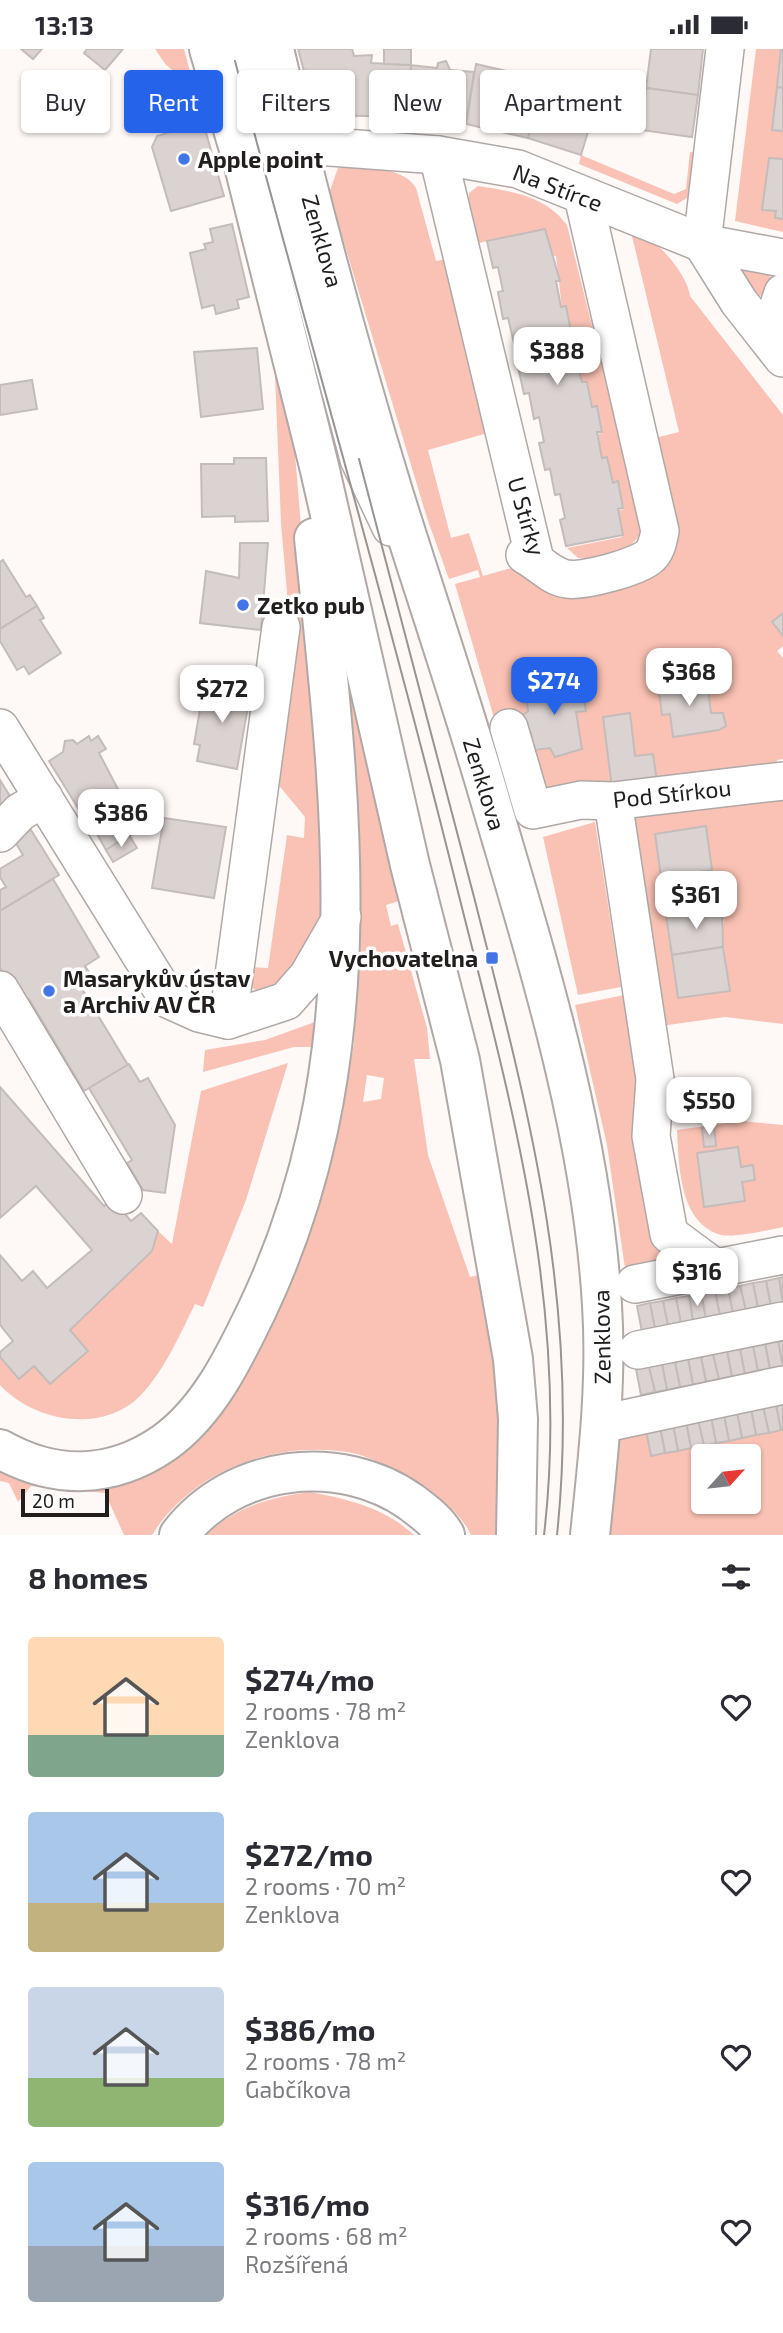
<!DOCTYPE html>
<html lang="en">
<head>
<meta charset="utf-8">
<style>
  body { margin:0; font-family:"Exo 2",sans-serif; background:#f7f7f7; color:#2b2b33; height:100vh; display:flex; flex-direction:column; font-size:26px; white-space:nowrap }
  * { box-sizing:border-box; margin:0 }
  p { font-size:23px; color:#7c7c81 }
  .icon { flex:none; width:38px; height:38px; fill:none; stroke:currentColor; stroke-width:2; stroke-linecap:round; stroke-linejoin:round }
  .map { position:relative; height:1486px; overflow:hidden }
  .sheet { display:flex; flex-direction:column; background:#fff; flex:1 }
  .sheet>* { flex:none }
  .hud { position:absolute; left:21px; top:21px; width:742px; height:63px; display:flex; gap:14px }
  .needle { width:46px; rotate:63deg }
  .fabs { position:absolute; left:691px; top:1395px; display:grid; gap:14px }
  .fabs a { display:grid; place-items:center; width:70px; height:70px; border-radius:7px; background:#fff; box-shadow:0 2px 5px #0004; font-size:35px }
  .scale { position:absolute; left:21px; bottom:18px; width:88px; box-sizing:border-box; padding-left:7px; border:4px solid #211e1d; border-top:0; font-size:19px; line-height:24px; white-space:nowrap; color:#211e1d; -webkit-text-stroke:5px #fff; paint-order:stroke }
  .price { position:absolute; translate:-50% -60px; padding:0 16px; border-radius:14px; background:#fff; color:#222; font-size:23px; line-height:46px; filter:drop-shadow(0 2px 4px #0008) }
  .price::after { content:''; position:absolute; left:50%; top:42px; width:21px; height:16px; margin-left:-10px; background:inherit; clip-path:polygon(0 0,100% 0,50% 100%) }
  .price.current { background:#2563eb; color:#fff }
  ul { padding:0; list-style:none }
  li { display:flex; align-items:center; gap:21px; height:175px; padding:0 28px }
  li span { display:grid; place-items:center; flex:none; width:196px; height:140px; border-radius:7px; color:#555 }
  li>.icon { margin-inline-start:auto }
  span .icon { width:84px; height:84px; fill:#fffc; stroke-width:1 }
  li b { font-size:30px }
  h2 { display:flex; justify-content:space-between; align-items:center; height:84px; padding:0 28px; font-size:30px }
  .tag { padding:0 24px; border-radius:7px; background:#fff; box-shadow:0 2px 5px #0004; font-size:24px; line-height:63px }
  .tag.current { background:#2563eb; color:#fff }
  .status { display:flex; justify-content:space-between; align-items:center; height:49px; padding:0 35px; background:#fff; direction:ltr }
  .status svg { height:19px; fill:currentColor }
  .map>svg:first-child { display:block }
  .green { fill:#fac2b4; fill-rule:evenodd }
  .building { fill:#dbd3d1; stroke:#c4bcba; stroke-width:2 }
  .lines { fill:none; stroke-linecap:round; stroke-linejoin:round }
  .minor-casing { stroke:#b0a8a6; stroke-width:40 }
  .major-casing { stroke:#b0a8a6; stroke-width:42 }
  .minor { stroke:#fff; stroke-width:37 }
  .major { stroke:#fff; stroke-width:38 }
  .tram { stroke:#999493; stroke-width:2 }
  .poi-dot { fill:#4475e6; stroke:#fff; stroke-width:2.5 }
  .labels { text-anchor:middle; dominant-baseline:central; stroke-width:7; stroke-linejoin:round; paint-order:stroke }
  .poi-label { font-size:23px; font-weight:bold; fill:#211e1d; stroke:#fff; text-anchor:start }
  .street-label { font-size:23px; fill:#211e1d; stroke:#fff }
</style>
</head>
<body>
<div class="status"><b>13:13</b><svg viewBox="0 0 49 12"><path d="M0 12V9h3v3zM5 12V6h3v6zM10 12V3h3v9zM15 12V0h3v12zM26 1h20v11H26zM47 4h2v5h-2z"/></svg></div>
<div class="map">
<svg width="783" height="1486" viewBox="0 0 783 1486">
  <rect width="100%" height="100%" fill="#fef8f6"/>
  <g class="green">
    <polygon points="155,0 184,0 194,38 166,16"/>
    <polygon points="756,0 783,0 783,183 735,172"/>
    <polygon points="690,103 705,105 697,143 677,155 579,115 581,106 674,145 686,140"/>
    <path d="M 350,117 C 370,119 405,119 416,139 L 436,212 L 445,210 L 491,383 L 428,401 L 451,489 L 469,484 L 483,527 L 529,514 L 647,529 L 647,391 L 679,383 L 632,187 C 654,182 688,227 690,247 L 783,366 L 783,564 L 772,573 L 783,587 L 783,597 L 777,602 L 783,609 L 783,710 L 777,711 L 778,719 L 657,733 L 653,705 L 635,707 L 603,668 L 612,739 L 518,751 L 455,535 L 480,528 L 478,521 L 449,530 L 427,469 L 329,144 L 338,119 ZM 699,631 L 700,640 L 708,639 L 711,664 L 723,664 L 726,677 L 719,681 L 673,687 L 670,665 ZM 567,632 L 568,639 L 585,662 L 576,663 L 582,700 L 555,708 L 550,699 L 534,701 L 531,684 L 522,667 L 528,662 L 525,639 Z"/>
    <path d="M 478,137 C 511,142 546,147 567,176 L 642,479 C 637,503 599,511 578,509 L 567,499 L 622,488 L 618,462 L 624,460 L 618,435 L 613,435 L 608,411 L 603,411 L 598,385 L 603,384 L 598,359 L 593,359 L 588,334 L 583,335 L 578,310 L 582,308 L 577,284 L 572,284 L 567,259 L 562,260 L 556,207 L 552,207 L 544,180 L 479,194 L 468,157 L 469,144 Z"/>
    <polygon points="742,216 764,222 773,230 767,243 758,248 734,224"/>
    <polygon points="273,276 294,393 319,694 322,855 318,881 297,930 262,946 249,936 250,918 268,919 287,786 304,789 305,768 277,734 288,555 281,474"/>
    <path d="M 347,635 L 351,636 L 399,852 L 386,856 L 391,877 L 398,875 L 427,979 L 430,1010 L 414,1010 L 428,1106 L 470,1228 L 479,1226 C 504,1299 504,1409 496,1486 L 471,1486 C 459,1461 436,1446 413,1432 C 391,1418 365,1404 339,1402 C 268,1394 191,1424 152,1486 L 124,1486 L 105,1444 L 31,1437 L 18,1453 L 9,1434 L 0,1432 L 0,1417 L 193,1394 L 226,1360 L 288,1237 L 330,1117 L 354,995 L 360,868 ZM 367,1026 L 384,1029 L 381,1050 L 363,1053 Z"/>
    <path d="M 783,744 L 783,975 L 725,968 L 661,977 L 630,762 ZM 706,777 L 712,821 L 661,828 L 655,785 ZM 722,858 L 724,875 L 721,876 L 730,941 L 668,887 L 666,867 Z"/>
    <polygon points="595,773 621,938 578,946 543,788"/>
    <polygon points="634,944 663,1211 625,1219 607,1096 575,956"/>
    <polygon points="315,973 314,998 294,998 203,1023 205,1001 265,991"/>
    <path d="M 288,1014 L 246,1151 L 206,1251 L 203,1258 L 195,1255 C 179,1287 165,1321 140,1347 C 102,1385 34,1373 0,1336 L 0,1308 L 19,1329 L 34,1317 L 50,1335 L 88,1302 L 70,1281 L 152,1202 L 158,1182 L 172,1195 L 201,1042 Z"/>
    <path d="M 741,1072 L 783,1076 L 783,1178 C 769,1181 730,1190 718,1185 C 679,1171 679,1116 677,1081 ZM 714,1077 L 716,1096 L 704,1098 L 702,1079 ZM 738,1098 L 741,1118 L 753,1116 L 755,1130 L 742,1133 L 745,1152 L 704,1158 L 697,1104 Z"/>
    <path d="M 646,1381 L 652,1407 L 783,1381 L 783,1486 L 610,1486 L 617,1391 L 626,1385 ZM 704,1407 L 749,1407 L 749,1452 L 704,1452 Z"/>
    <path d="M 310,1443 C 348,1450 385,1459 414,1486 L 206,1486 C 235,1458 271,1448 310,1443 Z"/>
  </g>
  <g class="building">
    <polygon points="21,0 42,0 33,10"/>
    <polygon points="87,0 123,0 105,21 84,4"/>
    <polygon points="298,0 352,0 354,7 372,6 371,14 411,16 410,68 316,66"/>
    <polygon points="384,0 411,0 411,16 384,15"/>
    <polygon points="651,0 703,0 698,46 646,39"/>
    <polygon points="781,0 783,0 783,39 777,38"/>
    <polygon points="446,12 450,21 474,23 466,75 410,68 411,16 437,19 438,14"/>
    <polygon points="476,15 545,31 528,89 466,75"/>
    <polygon points="543,38 583,49 582,51 596,56 581,106 528,89"/>
    <polygon points="777,38 783,39 783,82 772,81"/>
    <polygon points="646,39 698,46 692,88 641,81"/>
    <polygon points="203,73 224,147 171,162 152,98 157,87"/>
    <polygon points="769,109 783,110 783,170 775,169 776,162 762,161"/>
    <polygon points="232,175 249,248 237,251 239,259 216,265 214,256 202,259 190,204 206,200 204,195 213,193 210,180"/>
    <polygon points="545,180 560,232 556,232 561,258 566,257 571,282 576,282 581,307 576,308 582,333 587,333 592,358 597,357 602,383 597,383 602,409 607,408 613,434 618,432 623,459 618,460 623,486 566,497 560,471 565,469 560,445 555,446 550,420 545,421 539,394 544,393 539,368 534,370 529,344 524,345 518,318 523,317 518,293 514,294 508,269 503,270 498,243 503,242 498,218 493,219 487,192"/>
    <polygon points="257,299 263,360 201,368 194,303"/>
    <polygon points="32,331 37,360 0,366 0,336"/>
    <polygon points="234,409 266,409 268,472 235,473 235,467 202,468 201,415 234,415"/>
    <polygon points="240,494 268,494 261,581 200,574 206,522 239,529"/>
    <polygon points="3,511 26,548 30,546 37,557 0,580 0,513"/>
    <polygon points="37,557 44,569 40,571 61,604 29,625 24,617 17,621 0,592 0,580"/>
    <polygon points="783,564 783,587 772,573"/>
    <polygon points="699,630 700,640 708,639 711,664 723,664 726,677 719,681 673,688 670,665 662,666 658,635"/>
    <polygon points="567,632 568,639 582,637 586,662 576,663 582,700 555,708 550,699 534,701 531,684 526,682 522,667 528,662 525,638"/>
    <polygon points="210,633 251,640 237,720 197,712 200,696 194,695 202,649 207,650"/>
    <polygon points="630,664 635,707 653,705 657,733 612,739 603,668"/>
    <polygon points="89,687 91,692 98,687 106,700 99,704 120,744 83,767 49,712 63,703 65,692 73,691 77,695"/>
    <polygon points="0,731 13,752 0,757"/>
    <polygon points="121,768 131,786 106,801 96,783"/>
    <polygon points="164,769 226,778 214,849 152,839"/>
    <polygon points="706,777 712,821 661,828 655,785"/>
    <polygon points="31,781 59,826 0,862 0,841 6,838 0,828 0,820 23,806 14,791"/>
    <polygon points="129,786 137,799 113,813 106,801"/>
    <polygon points="53,830 99,908 85,917 92,928 79,935 128,1016 84,1042 29,950 21,954 0,919 0,862"/>
    <polygon points="722,858 723,898 672,906 666,867"/>
    <polygon points="723,898 730,942 678,949 672,906"/>
    <polygon points="129,1015 140,1033 148,1029 175,1076 165,1144 143,1141 127,1114 132,1111 89,1039"/>
    <polygon points="0,1038 104,1157 112,1150 131,1172 141,1164 158,1182 152,1202 70,1281 88,1302 50,1335 34,1317 19,1330 0,1308 0,1303 13,1292 0,1276 0,1206 22,1232 33,1222 47,1239 92,1201 36,1137 0,1169"/>
    <polygon points="714,1077 716,1097 704,1098 702,1079"/>
    <polygon points="738,1098 741,1118 753,1116 755,1131 742,1133 745,1152 704,1158 697,1104"/>
    <polygon points="783,1228 783,1252 779,1229"/>
    <polygon points="779,1229 783,1255 771,1258 766,1232"/>
    <polygon points="766,1232 771,1258 758,1260 753,1234"/>
    <polygon points="753,1234 758,1260 746,1262 740,1237"/>
    <polygon points="740,1237 746,1262 733,1265 728,1239"/>
    <polygon points="728,1239 733,1265 720,1267 715,1242"/>
    <polygon points="715,1242 720,1267 706,1270 701,1244"/>
    <polygon points="701,1244 706,1270 693,1273 689,1247"/>
    <polygon points="689,1247 693,1273 681,1275 676,1249"/>
    <polygon points="676,1249 681,1275 668,1277 663,1252"/>
    <polygon points="663,1252 668,1277 655,1280 650,1254"/>
    <polygon points="650,1254 655,1280 642,1283 637,1257"/>
    <polygon points="783,1291 783,1317 778,1292"/>
    <polygon points="778,1292 783,1318 770,1320 765,1295"/>
    <polygon points="765,1295 770,1320 758,1323 753,1297"/>
    <polygon points="753,1297 758,1323 745,1326 740,1300"/>
    <polygon points="740,1300 745,1326 732,1328 727,1302"/>
    <polygon points="727,1302 732,1328 719,1331 713,1305"/>
    <polygon points="713,1305 719,1331 706,1333 701,1308"/>
    <polygon points="701,1308 706,1333 693,1336 688,1310"/>
    <polygon points="688,1310 693,1336 680,1338 675,1313"/>
    <polygon points="675,1313 680,1338 667,1341 662,1315"/>
    <polygon points="662,1315 667,1341 655,1343 649,1318"/>
    <polygon points="649,1318 655,1343 641,1346 636,1320"/>
    <polygon points="783,1354 783,1381 781,1381 776,1356"/>
    <polygon points="776,1356 781,1381 769,1384 763,1358"/>
    <polygon points="763,1358 769,1384 756,1386 751,1360"/>
    <polygon points="751,1360 756,1386 742,1389 737,1363"/>
    <polygon points="737,1363 742,1389 729,1392 724,1366"/>
    <polygon points="724,1366 729,1392 716,1394 711,1368"/>
    <polygon points="711,1368 716,1394 704,1397 698,1371"/>
    <polygon points="698,1371 704,1397 691,1399 686,1373"/>
    <polygon points="686,1373 691,1399 678,1402 673,1376"/>
    <polygon points="673,1376 678,1402 665,1404 660,1378"/>
    <polygon points="660,1378 665,1404 651,1407 646,1381"/>
  </g>
  <g class="lines">
    <defs>
      <g id="minor">
        <polyline points="232,0 244,117 317,97 438,106 518,120 702,194 783,209"/>
        <polyline points="725,0 702,194 739,253 783,309"/>
        <polyline points="252,11 359,410 391,478"/>
        <polyline points="438,106 535,511"/>
        <polyline points="768,289 783,244"/>
        <path d="M 525,506 C 539,513 551,528 567,530 C 583,533 638,518 650,507 C 657,500 658,491 660,482 L 583,147"/>
        <polyline points="0,679 168,950 199,964 228,971 286,952 308,927 342,868"/>
        <polyline points="509,679 533,761 581,751 613,752 783,732"/>
        <polyline points="613,752 655,1030 651,1087 669,1185 715,1219"/>
        <polyline points="0,784 20,763 44,749"/>
        <polyline points="0,941 123,1146"/>
        <polyline points="228,971 281,578"/>
        <polyline points="635,1235 783,1206"/>
        <polyline points="638,1301 783,1272"/>
        <polyline points="601,1375 783,1336"/>
      </g>
      <g id="major">
        <polyline points="209,0 244,117 319,417 410,816 460,1011 513,1310 518,1370 516,1486"/>
        <path d="M 274,0 C 309,149 349,299 394,446 C 426,548 461,650 491,754 C 539,917 592,1085 602,1256 C 607,1333 598,1410 590,1486"/>
        <path d="M 0,1400 C 55,1431 112,1430 164,1394 C 208,1363 234,1309 257,1261 C 376,1011 341,754 314,489"/>
        <path d="M 179,1486 C 233,1415 340,1403 411,1453 C 423,1462 437,1472 445,1486"/>
      </g>
    </defs>
    <use href="#minor" class="minor-casing"/>
    <use href="#major" class="major-casing"/>
    <use href="#minor" class="minor"/>
    <use href="#major" class="major"/>
    <g class="tram">
      <path d="M 235,12 C 307,284 386,554 454,827 C 509,1047 571,1257 544,1486"/>
      <path d="M 359,410 C 398,556 437,702 474,848 C 530,1067 581,1257 557,1486"/>
    </g>
  </g>
  <g class="poi-dot">
    <circle cx="184" cy="110" r="7"/>
    <circle cx="243" cy="556" r="7"/>
    <rect x="485" y="902" width="14" height="14" rx="3.5"/>
    <circle cx="49" cy="942" r="7"/>
  </g>
  <g class="labels">
    <g class="poi-label">
      <text x="198" y="110">Apple point</text>
      <text x="257" y="556">Zetko pub</text>
      <text x="478" y="909" text-anchor="end">Vychovatelna</text>
      <text x="63" y="929">Masarykův ústav<tspan x="63" dy="26">a Archiv AV ČR</tspan></text>
    </g>
    <g class="street-label">
      <text transform="translate(558 138) rotate(21)">Na Stírce</text>
      <text transform="translate(323 192) rotate(74)">Zenklova</text>
      <text transform="translate(527 467) rotate(74)">U Stírky</text>
      <text transform="translate(485 735) rotate(73)">Zenklova</text>
      <text transform="translate(672 744) rotate(-6)">Pod Stírkou</text>
      <text transform="translate(601 1288) rotate(-91)">Zenklova</text>
    </g>
  </g>
</svg>
<div class="fabs">
<a><svg class="needle" viewBox="-14 -14 28 28"><path d="M0-13l5 13h-10z" fill="#e53935"/><path d="M0 13l5-13h-10z" fill="#7c7c81"/></svg></a>
</div>
<div class="scale">20 m</div>
<b class="price" style="left:557px;top:338px">$388</b>
<b class="price" style="left:689px;top:659px">$368</b>
<b class="price current" style="left:554px;top:668px">$274</b>
<b class="price" style="left:222px;top:676px">$272</b>
<b class="price" style="left:121px;top:800px">$386</b>
<b class="price" style="left:696px;top:882px">$361</b>
<b class="price" style="left:709px;top:1088px">$550</b>
<b class="price" style="left:697px;top:1259px">$316</b>
<div class="hud">
<a class="tag">Buy</a>
<a class="tag current">Rent</a>
<a class="tag">Filters</a>
<a class="tag">New</a>
<a class="tag">Apartment</a>
</div>
</div>
<section class="sheet">
<h2>8 homes<svg class="icon" aria-label="filters" viewBox="0 0 24 24"><path d="M4 7h16M4 17h16"/><circle cx="9" cy="7" r="2"/><circle cx="15" cy="17" r="2"/></svg></h2>
<ul>
<li><span style="background:linear-gradient(#ffd9b3 70%,#7fa58c 0)"><svg class="icon" aria-label="home" viewBox="0 0 24 24"><path d="M3 11l9-7 9 7M6 9v11h12V9"/></svg></span><div><b>$274/mo</b><p>2 rooms · 78 m²</p><p>Zenklova</p></div><svg class="icon" aria-label="heart" viewBox="0 0 24 24"><path d="M12 20l-8-8c-3-5 5-10 8-4 3-6 11-1 8 4z"/></svg></li>
<li><span style="background:linear-gradient(#a9c7e8 65%,#c2b280 0)"><svg class="icon" aria-label="home" viewBox="0 0 24 24"><path d="M3 11l9-7 9 7M6 9v11h12V9"/></svg></span><div><b>$272/mo</b><p>2 rooms · 70 m²</p><p>Zenklova</p></div><svg class="icon" aria-label="heart" viewBox="0 0 24 24"><path d="M12 20l-8-8c-3-5 5-10 8-4 3-6 11-1 8 4z"/></svg></li>
<li><span style="background:linear-gradient(#c9d6e8 65%,#8fb573 0)"><svg class="icon" aria-label="home" viewBox="0 0 24 24"><path d="M3 11l9-7 9 7M6 9v11h12V9"/></svg></span><div><b>$386/mo</b><p>2 rooms · 78 m²</p><p>Gabčíkova</p></div><svg class="icon" aria-label="heart" viewBox="0 0 24 24"><path d="M12 20l-8-8c-3-5 5-10 8-4 3-6 11-1 8 4z"/></svg></li>
<li><span style="background:linear-gradient(#a9c7e8 60%,#9aa5b1 0)"><svg class="icon" aria-label="home" viewBox="0 0 24 24"><path d="M3 11l9-7 9 7M6 9v11h12V9"/></svg></span><div><b>$316/mo</b><p>2 rooms · 68 m²</p><p>Rozšířená</p></div><svg class="icon" aria-label="heart" viewBox="0 0 24 24"><path d="M12 20l-8-8c-3-5 5-10 8-4 3-6 11-1 8 4z"/></svg></li>
</ul>
</section>
</body>
</html>
